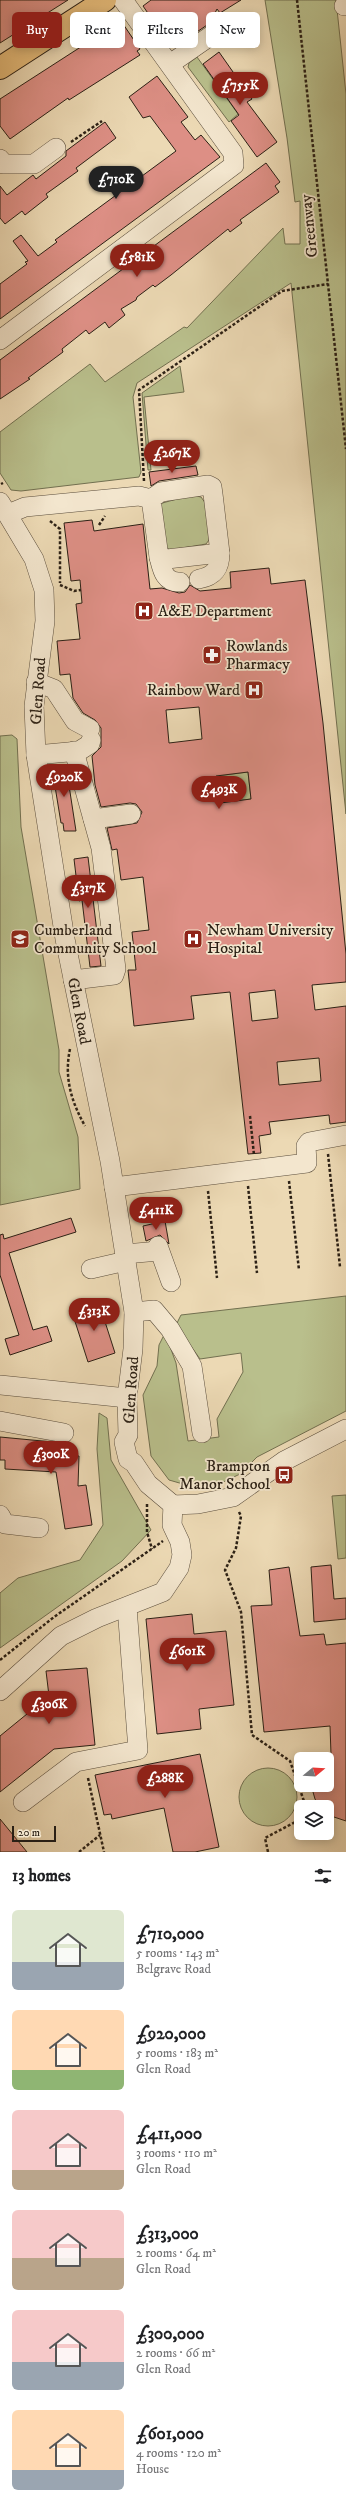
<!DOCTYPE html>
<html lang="en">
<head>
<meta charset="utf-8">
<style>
  body { margin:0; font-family:"IM FELL DW Pica",serif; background:#f6f6f6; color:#202124; height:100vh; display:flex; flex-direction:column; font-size:15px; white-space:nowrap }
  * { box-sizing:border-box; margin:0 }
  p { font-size:13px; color:#757577 }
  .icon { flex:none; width:22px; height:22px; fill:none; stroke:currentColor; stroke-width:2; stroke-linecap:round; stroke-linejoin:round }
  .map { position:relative; height:1852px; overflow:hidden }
  .details { display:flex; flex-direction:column; background:#fff; flex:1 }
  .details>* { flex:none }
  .banner { position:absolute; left:12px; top:12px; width:322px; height:36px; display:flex; gap:8px }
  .needle { width:26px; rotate:72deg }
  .buttons { position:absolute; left:294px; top:1752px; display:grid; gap:8px }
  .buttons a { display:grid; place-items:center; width:40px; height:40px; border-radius:6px; background:#fff; box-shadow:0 2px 10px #0003; font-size:20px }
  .scale { position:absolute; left:12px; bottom:10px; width:44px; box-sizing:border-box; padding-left:4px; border:2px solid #2b2015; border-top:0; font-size:11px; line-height:14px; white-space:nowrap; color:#2b2015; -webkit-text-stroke:3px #f3e6ce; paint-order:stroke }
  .price { position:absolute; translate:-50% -34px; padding:0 9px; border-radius:14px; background:#8f2418; color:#fff; font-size:13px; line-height:26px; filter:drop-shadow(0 1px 2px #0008) }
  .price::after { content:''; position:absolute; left:50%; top:24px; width:12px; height:9px; margin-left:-6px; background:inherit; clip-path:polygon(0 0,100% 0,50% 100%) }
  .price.selected { background:#222; color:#fff }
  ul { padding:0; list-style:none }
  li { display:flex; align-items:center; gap:12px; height:100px; padding:0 12px }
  li span { display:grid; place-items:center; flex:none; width:112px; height:80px; border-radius:6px; color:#555 }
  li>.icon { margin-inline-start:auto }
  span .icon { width:48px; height:48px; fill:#fffc; stroke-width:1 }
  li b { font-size:17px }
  h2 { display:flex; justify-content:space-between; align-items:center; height:48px; padding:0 12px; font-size:17px }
  .pill { padding:0 14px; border-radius:6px; background:#fff; box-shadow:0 2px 10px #0003; font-size:14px; line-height:36px }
  .pill.selected { background:#8f2418; color:#fff }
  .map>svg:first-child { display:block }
  .green { fill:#b9bf8c; stroke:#727050 }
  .building { fill:#dd8f85; stroke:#2b2015; fill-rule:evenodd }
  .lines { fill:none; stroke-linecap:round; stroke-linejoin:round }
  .minor-casing { stroke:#5b4e3d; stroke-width:20 }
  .major-casing { stroke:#2b2015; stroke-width:24 }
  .path { stroke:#2b2015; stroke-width:2.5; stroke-dasharray:3 2; stroke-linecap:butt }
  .minor { stroke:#f3e6ce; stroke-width:19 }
  .major { stroke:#e6bc7a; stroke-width:22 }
  .labels { text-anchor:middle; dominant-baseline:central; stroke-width:3.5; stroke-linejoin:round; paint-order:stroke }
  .street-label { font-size:16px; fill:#2b2015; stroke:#f3e6ce }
  .poi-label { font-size:16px; fill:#2b2015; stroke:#f3e6ce; text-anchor:start }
</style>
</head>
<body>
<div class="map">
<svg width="346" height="1852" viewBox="0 0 346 1852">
  <rect width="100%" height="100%" fill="#ecd9b4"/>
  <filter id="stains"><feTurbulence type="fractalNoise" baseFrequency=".005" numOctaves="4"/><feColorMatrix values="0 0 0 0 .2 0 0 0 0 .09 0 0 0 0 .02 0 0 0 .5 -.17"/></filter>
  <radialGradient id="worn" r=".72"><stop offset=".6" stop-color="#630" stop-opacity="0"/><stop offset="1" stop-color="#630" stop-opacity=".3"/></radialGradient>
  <g class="green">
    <polygon points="265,0 336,0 346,94 346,814 291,283 137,383 133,397 141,472 139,477 21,491 11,490 0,473 0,432 90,364 105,382 184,327 187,328 283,228 285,244 300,244 300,201 295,202 287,138"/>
    <polygon points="197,57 238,114 229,122 188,67 189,63"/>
    <polygon points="180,366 184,392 144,397 151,470 148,470 142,393"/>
    <polygon points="191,495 201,497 206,504 209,540 206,544 170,550 166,547 159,504"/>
    <polygon points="12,735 17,739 21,827 59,1050 59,1072 78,1137 80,1189 0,1205 0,736"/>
    <polygon points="248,772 251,799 220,803 216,776"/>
    <polygon points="346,1296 346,1411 257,1457 240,1474 219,1484 197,1488 169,1480 151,1456 143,1395 157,1366 159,1345 165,1333 176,1363 188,1441 219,1437 217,1419 243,1372 241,1353 200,1359 176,1325 181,1315"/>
    <polygon points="99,1413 107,1418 111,1460 151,1530 122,1561 0,1648 0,1593 18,1578 80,1560 103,1525 97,1449"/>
    <polygon points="346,1495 346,1558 338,1559 332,1496"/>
    <circle cx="268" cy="1797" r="29"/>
  </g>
  <g class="building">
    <polygon points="0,0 68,0 0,43"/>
    <polygon points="151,0 241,0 220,13 217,9 210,23 191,36 177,17 168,22 164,16 154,22 143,6"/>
    <polygon points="121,21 140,49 137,51 140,55 69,100 68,98 10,139 0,126 0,99"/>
    <polygon points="219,52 252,99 247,102 277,142 257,157 231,121 239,115 203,64"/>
    <polygon points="157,76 188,117 181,122 195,140 201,135 220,157 0,319 0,284 27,264 25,262 28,261 13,241 21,235 38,256 57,242 55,240 176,151 150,116 143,118 129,97"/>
    <polygon points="105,122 116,138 76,168 78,171 46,194 48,197 25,215 22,211 5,224 0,218 0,186 7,195 33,175 36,179 66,156 66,151"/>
    <polygon points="266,163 280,182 275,186 279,192 240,220 242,223 230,232 228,229 171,275 155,287 153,285 137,297 136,300 121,309 125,315 109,328 105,322 89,334 86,330 62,349 63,352 28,378 30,379 0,399 0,360"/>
    <polygon points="196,466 198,475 159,481 151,486 149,472"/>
    <path d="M 92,520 L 94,531 L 143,524 L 150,589 L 162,588 L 179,593 L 185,592 L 190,585 L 200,591 L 231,588 L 230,572 L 269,568 L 271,584 L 305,580 L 323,723 L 346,954 L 346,982 L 312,985 L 315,1010 L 346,1006 L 346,1122 L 330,1124 L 329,1115 L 269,1122 L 271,1134 L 259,1136 L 261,1153 L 248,1154 L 230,992 L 191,996 L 194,1019 L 134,1026 L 128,970 L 136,970 L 132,932 L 149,930 L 143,877 L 121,880 L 117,849 L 112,850 L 107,828 L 137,823 L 142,812 L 136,804 L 130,803 L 101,807 L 95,785 L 92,756 L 101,747 L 101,728 L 95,720 L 83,713 L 73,698 L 70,674 L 60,675 L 57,641 L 80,639 L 76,604 L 82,603 L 80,580 L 71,581 L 64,523 ZM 199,707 L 202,739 L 169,743 L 166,710 ZM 248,772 L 251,799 L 220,803 L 216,776 ZM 275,990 L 278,1018 L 252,1021 L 249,993 ZM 319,1058 L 321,1081 L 279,1085 L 277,1062 Z"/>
    <polygon points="66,766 76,831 64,831 63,823 61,823 52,768"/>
    <polygon points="88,857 101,966 90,967 82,900 79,901 74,859"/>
    <polygon points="71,1218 76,1232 9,1253 33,1330 47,1326 52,1341 10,1355 5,1339 19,1335 0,1275 0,1235 3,1234 4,1239"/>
    <polygon points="165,1221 169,1244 160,1235 146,1241 143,1226"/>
    <polygon points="99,1303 115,1353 88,1362 72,1312"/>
    <polygon points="0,1437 53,1442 52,1455 79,1456 78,1486 86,1485 92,1525 65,1529 56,1472 5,1469 5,1460 0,1460"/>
    <polygon points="331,1565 334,1599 346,1598 346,1619 314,1622 311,1567"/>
    <polygon points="289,1567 300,1636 324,1634 326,1645 346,1643 346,1821 331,1816 327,1813 327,1807 320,1807 315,1799 311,1785 327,1785 327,1756 331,1754 330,1726 264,1732 251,1606 272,1605 269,1570"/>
    <polygon points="192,1614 194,1634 226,1631 234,1705 199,1709 201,1729 157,1734 146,1619"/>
    <polygon points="87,1668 95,1745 54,1749 0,1792 0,1736 49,1696 46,1671"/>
    <polygon points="200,1754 219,1847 195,1852 173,1852 164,1808 112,1819 111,1814 104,1815 95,1775"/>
    <polygon points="0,1819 27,1852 0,1852"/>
  </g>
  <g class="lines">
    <defs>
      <g id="minor">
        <polyline points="344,6 346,6"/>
        <polyline points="170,64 219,30"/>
        <polyline points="0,159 3,164 34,164 56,148"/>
        <polyline points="0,340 234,165 233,153 123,0"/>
        <polyline points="0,502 34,559 44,590 45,621 34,706 36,755 65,939 110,1161 134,1312 133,1349 127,1398 128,1435 124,1442 128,1459 134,1463 148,1484 173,1505"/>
        <polyline points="8,514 25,507 139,496 151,499 161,492 208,485 212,487 213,494 220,553 167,559 159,557 151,499"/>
        <path d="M 159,557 C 162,569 164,583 180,582"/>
        <path d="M 199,579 C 215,576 220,568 220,553"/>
        <polyline points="36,682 54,689 75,721 90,729"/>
        <polyline points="36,755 79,751 90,744 91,740"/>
        <polyline points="93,819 131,814"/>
        <polyline points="73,980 114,975 116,969 101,848 74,751"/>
        <polyline points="114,1187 307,1163 306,1146 309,1142 346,1135"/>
        <polyline points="158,1246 171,1282"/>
        <polyline points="125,1254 159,1251"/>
        <polyline points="91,1269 126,1261"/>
        <polyline points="134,1312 154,1310 170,1329 192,1366 202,1433"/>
        <polyline points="0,1385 127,1398"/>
        <polyline points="0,1421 64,1433"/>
        <polyline points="173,1505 198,1504 233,1497 284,1461 346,1429"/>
        <polyline points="0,1515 5,1524 39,1528"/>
        <polyline points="0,1691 61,1636 97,1618 163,1592 179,1568 182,1555 180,1542 172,1525 173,1505"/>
        <polyline points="23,1802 76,1762 138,1750 127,1607"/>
      </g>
      <polyline id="major" points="0,68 105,0"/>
    </defs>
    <use href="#minor" class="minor-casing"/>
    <use href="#major" class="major-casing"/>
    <g class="path">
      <polyline points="297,0 346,449"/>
      <polyline points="71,142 102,121"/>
      <polyline points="144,481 139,390 282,291 328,284"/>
      <polyline points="1,484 3,483"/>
      <polyline points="50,521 60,529 60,583"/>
      <polyline points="99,525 105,516"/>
      <polyline points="60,585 74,591 81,590"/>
      <path d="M 70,1049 C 64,1077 71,1101 85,1126"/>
      <polyline points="250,1116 254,1155"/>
      <polyline points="328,1154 340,1267"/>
      <polyline points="289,1181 299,1270"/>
      <polyline points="248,1186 257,1273"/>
      <polyline points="208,1191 217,1278"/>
      <polyline points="147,1504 147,1532 152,1549"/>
      <polyline points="239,1512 241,1516 236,1548 225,1570 241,1612 252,1735 290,1761 306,1807"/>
      <polyline points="0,1660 54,1617 163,1541"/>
      <polyline points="88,1778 104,1852"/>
      <polyline points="79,1852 100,1835"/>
      <polyline points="268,1852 265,1838 301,1819"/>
    </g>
    <use href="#minor" class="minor"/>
    <use href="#major" class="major"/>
  </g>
  <defs>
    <symbol id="hospital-square" viewBox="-11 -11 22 22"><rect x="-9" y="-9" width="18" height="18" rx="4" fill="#8f2418" stroke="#f3e6ce"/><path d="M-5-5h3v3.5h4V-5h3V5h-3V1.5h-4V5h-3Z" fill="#fff"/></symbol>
    <symbol id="pharmacy-square" viewBox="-11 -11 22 22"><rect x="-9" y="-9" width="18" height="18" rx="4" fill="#8f2418" stroke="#f3e6ce"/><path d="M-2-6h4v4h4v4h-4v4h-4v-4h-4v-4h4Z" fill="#fff"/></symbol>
    <symbol id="school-square" viewBox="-11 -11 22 22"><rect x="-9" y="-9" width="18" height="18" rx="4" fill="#8f2418" stroke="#f3e6ce"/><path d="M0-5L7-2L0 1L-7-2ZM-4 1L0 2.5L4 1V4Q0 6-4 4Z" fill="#fff"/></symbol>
    <symbol id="bus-square" viewBox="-11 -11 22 22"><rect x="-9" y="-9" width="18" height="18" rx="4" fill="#8f2418" stroke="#f3e6ce"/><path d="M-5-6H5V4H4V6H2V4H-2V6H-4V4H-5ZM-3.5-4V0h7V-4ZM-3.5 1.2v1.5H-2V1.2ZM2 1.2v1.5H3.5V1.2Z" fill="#fff"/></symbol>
  </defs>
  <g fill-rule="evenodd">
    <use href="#hospital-square" x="133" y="600" width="22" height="22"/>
    <use href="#pharmacy-square" x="201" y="644" width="22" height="22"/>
    <use href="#hospital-square" x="243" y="679" width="22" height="22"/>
    <use href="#school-square" x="9" y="928" width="22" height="22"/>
    <use href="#hospital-square" x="182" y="928" width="22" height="22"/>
    <use href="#bus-square" x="273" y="1464" width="22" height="22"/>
  </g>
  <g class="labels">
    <g class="street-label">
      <text transform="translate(309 226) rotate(-96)">Greenway</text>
      <text transform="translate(38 691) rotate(-86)">Glen Road</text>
      <text transform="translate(79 1011) rotate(79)">Glen Road</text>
      <text transform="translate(131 1390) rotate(-86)">Glen Road</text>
    </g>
    <g class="poi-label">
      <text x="158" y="611">A&amp;E Department</text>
      <text x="226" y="646">Rowlands<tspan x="226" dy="18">Pharmacy</tspan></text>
      <text x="240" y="690" text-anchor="end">Rainbow Ward</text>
      <text x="34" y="930">Cumberland<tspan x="34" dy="18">Community School</tspan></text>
      <text x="207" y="930">Newham University<tspan x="207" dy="18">Hospital</tspan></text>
      <text x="270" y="1466" text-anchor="end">Brampton<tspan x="270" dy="18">Manor School</tspan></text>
    </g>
  </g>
  <rect width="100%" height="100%" filter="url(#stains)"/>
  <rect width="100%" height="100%" fill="url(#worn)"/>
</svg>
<div class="buttons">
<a><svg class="needle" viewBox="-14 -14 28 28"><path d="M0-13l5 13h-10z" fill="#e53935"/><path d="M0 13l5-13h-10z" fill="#757577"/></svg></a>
<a><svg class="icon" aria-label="layers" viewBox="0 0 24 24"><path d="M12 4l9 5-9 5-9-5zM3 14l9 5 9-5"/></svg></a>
</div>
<div class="scale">20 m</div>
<b class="price" style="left:240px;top:106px">£755K</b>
<b class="price selected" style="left:116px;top:200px">£710K</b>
<b class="price" style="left:137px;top:278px">£581K</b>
<b class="price" style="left:172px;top:474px">£267K</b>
<b class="price" style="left:64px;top:798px">£920K</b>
<b class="price" style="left:219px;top:810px">£493K</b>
<b class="price" style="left:88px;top:909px">£317K</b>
<b class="price" style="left:156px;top:1231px">£411K</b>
<b class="price" style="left:94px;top:1332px">£313K</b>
<b class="price" style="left:51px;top:1475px">£300K</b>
<b class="price" style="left:187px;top:1672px">£601K</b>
<b class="price" style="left:49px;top:1725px">£306K</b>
<b class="price" style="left:165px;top:1799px">£288K</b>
<div class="banner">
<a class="pill selected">Buy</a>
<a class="pill">Rent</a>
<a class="pill">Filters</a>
<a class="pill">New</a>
</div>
</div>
<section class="details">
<h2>13 homes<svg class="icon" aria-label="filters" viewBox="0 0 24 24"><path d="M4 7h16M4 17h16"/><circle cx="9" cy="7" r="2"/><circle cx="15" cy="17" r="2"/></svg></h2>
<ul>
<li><span style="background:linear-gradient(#dfe7d0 65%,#9aa5b1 0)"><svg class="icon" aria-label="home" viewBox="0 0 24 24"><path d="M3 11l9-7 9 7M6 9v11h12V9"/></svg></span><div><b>£710,000</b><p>5 rooms · 143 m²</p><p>Belgrave Road</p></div></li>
<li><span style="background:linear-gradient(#ffd9b3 75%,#8fb573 0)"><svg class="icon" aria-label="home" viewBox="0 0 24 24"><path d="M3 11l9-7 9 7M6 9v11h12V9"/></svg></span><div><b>£920,000</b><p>5 rooms · 183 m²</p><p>Glen Road</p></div></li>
<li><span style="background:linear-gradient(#f6c9c9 75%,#b9a48a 0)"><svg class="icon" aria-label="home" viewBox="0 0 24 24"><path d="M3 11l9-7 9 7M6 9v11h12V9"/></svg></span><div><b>£411,000</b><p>3 rooms · 110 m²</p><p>Glen Road</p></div></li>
<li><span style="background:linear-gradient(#f6c9c9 60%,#b9a48a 0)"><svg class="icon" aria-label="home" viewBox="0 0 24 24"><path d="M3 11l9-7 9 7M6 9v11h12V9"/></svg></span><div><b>£313,000</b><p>2 rooms · 64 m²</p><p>Glen Road</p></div></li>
<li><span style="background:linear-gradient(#f6c9c9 65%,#9aa5b1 0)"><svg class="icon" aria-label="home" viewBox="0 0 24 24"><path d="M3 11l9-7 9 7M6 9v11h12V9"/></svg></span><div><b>£300,000</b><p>2 rooms · 66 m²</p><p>Glen Road</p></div></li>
<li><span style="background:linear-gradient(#ffd9b3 75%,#9aa5b1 0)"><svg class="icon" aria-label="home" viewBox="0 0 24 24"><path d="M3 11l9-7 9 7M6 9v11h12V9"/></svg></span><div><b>£601,000</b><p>4 rooms · 120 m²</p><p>House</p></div></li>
</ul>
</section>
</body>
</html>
